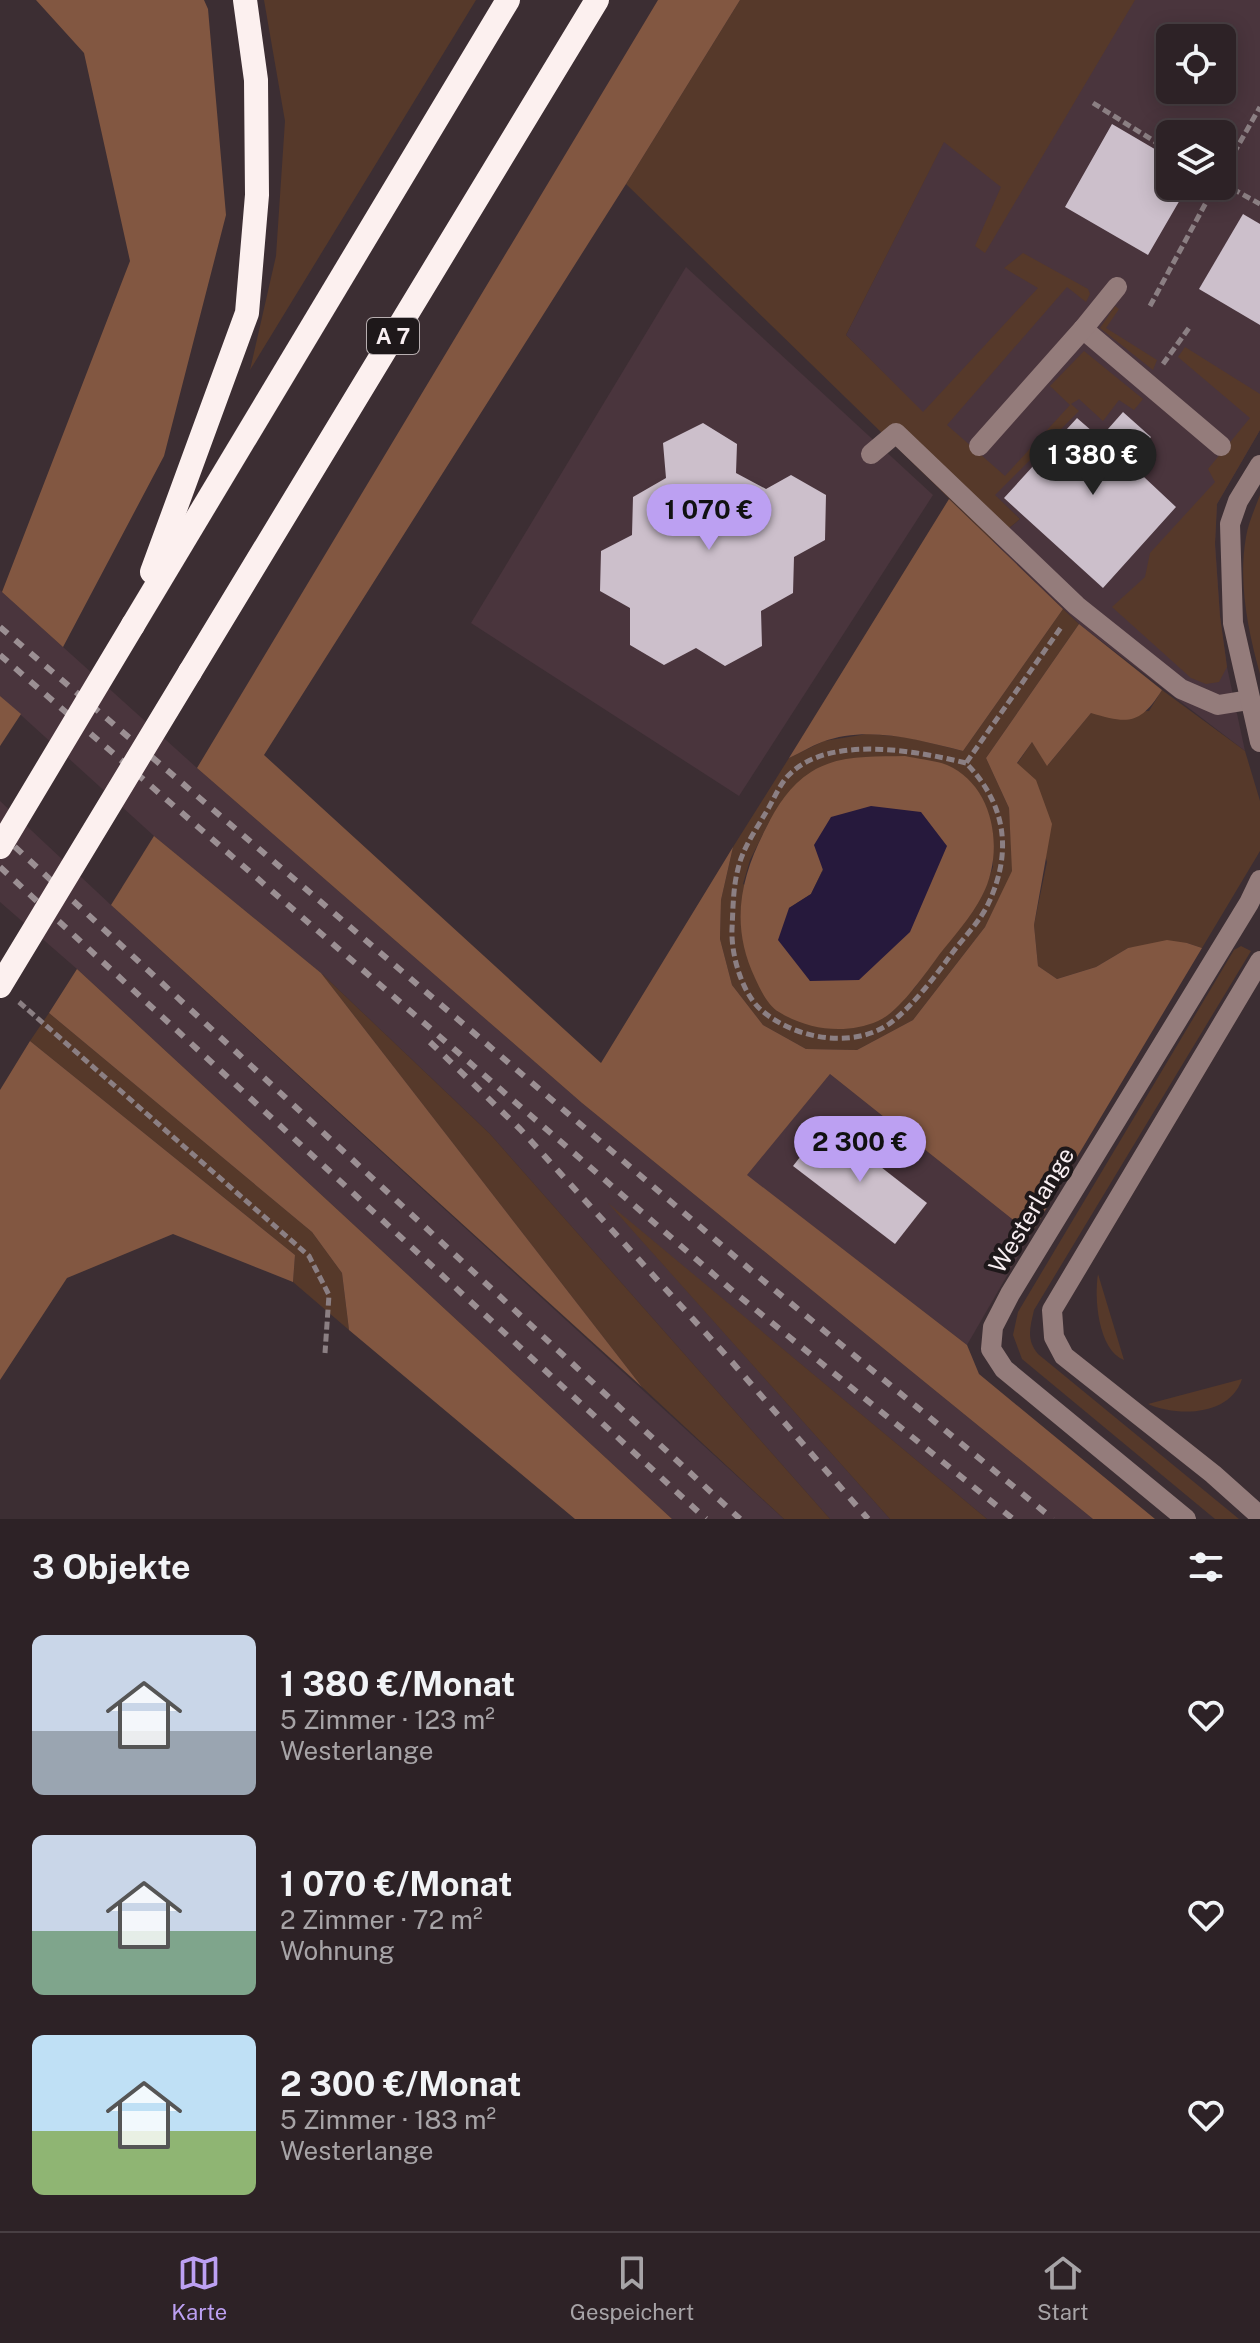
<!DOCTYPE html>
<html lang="de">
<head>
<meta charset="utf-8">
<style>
  body { margin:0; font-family:"Public Sans",sans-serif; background:#392f32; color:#f1f3f6; height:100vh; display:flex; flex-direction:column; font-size:30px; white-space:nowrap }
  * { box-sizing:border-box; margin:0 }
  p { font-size:26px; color:#a7a4a7 }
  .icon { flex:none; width:44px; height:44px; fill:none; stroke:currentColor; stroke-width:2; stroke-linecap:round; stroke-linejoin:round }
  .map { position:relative; height:1519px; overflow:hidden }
  .panel { display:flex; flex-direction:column; background:#2d2226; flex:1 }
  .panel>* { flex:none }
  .buttons { position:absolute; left:1156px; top:24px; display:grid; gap:16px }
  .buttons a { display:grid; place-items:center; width:80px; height:80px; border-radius:12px; background:#2d2226; box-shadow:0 4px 20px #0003,0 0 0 2px #483f43; font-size:40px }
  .price { position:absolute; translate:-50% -68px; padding:0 18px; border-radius:28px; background:#bca0f2; color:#111; font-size:26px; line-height:52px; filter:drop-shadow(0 2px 4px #0008) }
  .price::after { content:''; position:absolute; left:50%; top:48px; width:24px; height:18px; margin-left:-12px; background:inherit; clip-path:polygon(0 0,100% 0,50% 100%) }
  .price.on { background:#222; color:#fff }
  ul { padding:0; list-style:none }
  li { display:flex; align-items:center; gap:24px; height:200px; padding:0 32px }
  li span { display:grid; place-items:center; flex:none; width:224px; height:160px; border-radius:12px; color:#555 }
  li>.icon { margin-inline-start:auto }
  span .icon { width:96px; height:96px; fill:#fffc; stroke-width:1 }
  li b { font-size:34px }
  h2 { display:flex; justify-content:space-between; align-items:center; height:96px; padding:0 32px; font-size:34px }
  .menu { display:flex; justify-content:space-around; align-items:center; height:112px; border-top:2px solid #483f43; background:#2d2226; font-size:22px; color:#a7a4a7 }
  .menu a { display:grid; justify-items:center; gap:4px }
  .menu .on { color:#bca0f2 }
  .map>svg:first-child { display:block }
  .built { fill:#4a353d; fill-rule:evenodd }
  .green { fill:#56392a; fill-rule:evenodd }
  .forest { fill:#825741; fill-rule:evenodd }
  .water { fill:#26193c }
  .building { fill:#ccbfcb }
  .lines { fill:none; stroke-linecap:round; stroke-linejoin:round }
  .path { stroke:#8b7f83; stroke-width:5; stroke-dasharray:8 4; stroke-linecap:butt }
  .minor { stroke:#947c7b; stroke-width:20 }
  .highway { stroke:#fcf0ef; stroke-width:24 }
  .rail { stroke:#9b8f93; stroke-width:6; stroke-dasharray:10 10; stroke-linecap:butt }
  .highway-bridge { stroke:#fcf0ef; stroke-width:24 }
  .labels { text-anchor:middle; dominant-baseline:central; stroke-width:8; stroke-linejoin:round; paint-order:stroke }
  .shield { fill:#1e181a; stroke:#b7aeb0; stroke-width:2 }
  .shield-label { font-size:22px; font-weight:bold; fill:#f8eef1 }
  .street-label { font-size:24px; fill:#f8eef1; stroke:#1e181a }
</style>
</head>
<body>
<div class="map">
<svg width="1260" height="1519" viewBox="0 0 1260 1519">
  <rect width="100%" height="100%" fill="#3c2e33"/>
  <g class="built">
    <path d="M 1039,0 L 1260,0 L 1260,430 L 1217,504 L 1215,542 L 1220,616 L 1227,667 L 1245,751 L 1079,624 L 993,541 L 1020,519 L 994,495 L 922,412 L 846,335 L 944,141 ZM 1170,38 L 1222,38 L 1222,90 L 1170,90 ZM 1170,134 L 1222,134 L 1222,186 L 1170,186 Z"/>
    <polygon points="686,267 933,495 739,796 471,623"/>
    <polygon points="0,590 197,768 582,1103 1093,1519 987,1519 614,1209 890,1519 830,1519 490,1134 321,973 154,836 0,696"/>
    <polygon points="0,801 111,905 784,1519 672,1519 77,969 0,902"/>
    <polygon points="830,1074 1031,1234 967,1345 746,1175"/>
  </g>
  <g class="green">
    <polygon points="264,0 476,0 250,370 276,256 285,121"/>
    <polygon points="740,0 1135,0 985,253 975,246 1001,187 944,142 846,335 923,412 1038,288 1004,268 1023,253 1088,289 1090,294 1086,302 1067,287 947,425 1005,476 1070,405 1050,386 1084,351 1143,399 1134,410 1119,400 1103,421 1079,399 1071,404 1079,411 995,495 1020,519 993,541 626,184"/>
    <polygon points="1115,306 1119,309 1106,328 1157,360 1153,370 1100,328"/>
    <polygon points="1185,347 1260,394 1260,430 1217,504 1215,545 1220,616 1227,667 1219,682 1206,684 1191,678 1112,607 1145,577 1150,553 1215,482 1208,469 1250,418 1178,357"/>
    <path d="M 1260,495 L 1260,674 C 1248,631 1238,582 1246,537 C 1248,524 1255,508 1260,495 Z"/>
    <path d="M 1063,609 L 1079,624 L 986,758 L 1009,808 L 1013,871 L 985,927 L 913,1020 L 857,1050 L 806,1049 L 763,1025 L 732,985 L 720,939 L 721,900 L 733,847 L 789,758 L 824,741 L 867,734 L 906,737 L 963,751 ZM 770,820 L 992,826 L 993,867 L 982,896 L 913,990 L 743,884 L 750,860 Z"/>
    <polygon points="1162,690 1245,751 1260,801 1260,851 1202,948 1187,943 1128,948 1096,967 1057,979 1038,966 1034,925 1047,862 1017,764 1032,742 1048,765 1091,713 1149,711"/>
    <path d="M 1241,946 L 1251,951 L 1034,1310 C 1030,1328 1026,1339 1038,1354 L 1239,1519 L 1215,1519 L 1022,1359 L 1013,1335 L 1018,1312 L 1234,950 Z"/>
    <polygon points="321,973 490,1134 830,1519 784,1519 642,1387"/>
    <polygon points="49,1013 312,1232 342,1273 349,1330 293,1282 295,1255 30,1041"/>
    <polygon points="608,1203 987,1519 890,1519"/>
    <path d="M 1098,1274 L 1124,1360 C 1098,1350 1094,1298 1098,1274 Z"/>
    <path d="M 1242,1379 C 1230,1416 1178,1417 1148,1404 Z"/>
  </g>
  <g class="forest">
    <polygon points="36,0 204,0 208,9 226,215 164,456 63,647 2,592 130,261 84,53"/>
    <path d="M 658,0 L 740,0 L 626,184 L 264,755 L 601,1063 L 733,847 L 721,900 L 720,939 L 732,985 L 763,1025 L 806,1049 L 857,1050 L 913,1020 L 985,927 L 1012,871 L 1009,808 L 986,758 L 1079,624 L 1162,690 C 1140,725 1128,724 1091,713 L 1047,766 L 1032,742 L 1017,763 L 1036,780 L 1052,824 L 1034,925 L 1038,966 L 1057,979 L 1096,967 L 1128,948 L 1167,940 L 1187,943 L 1202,948 L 1031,1234 L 830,1074 L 747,1175 L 967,1345 L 979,1374 L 1155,1519 L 1093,1519 L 582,1103 L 197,768 Z"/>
    <path d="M 949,499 L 1063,609 L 963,751 C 918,740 868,725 822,742 C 811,746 800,753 789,758 Z"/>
    <polygon points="0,696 21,714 0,746"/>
    <path d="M 905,756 C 918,759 934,760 947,765 C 995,786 1005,852 982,896 C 971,917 954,936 939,955 C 925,974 899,1012 878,1021 C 846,1035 808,1030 779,1012 C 768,1006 760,989 755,978 C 730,925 740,878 766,828 C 777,806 790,785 811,772 C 839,754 873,757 905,756 ZM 823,869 L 810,981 L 789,908 L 811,894 Z"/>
    <polygon points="154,836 321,973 642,1387 111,905"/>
    <polygon points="77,969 672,1519 575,1519 349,1330 342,1273 312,1232 49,1013"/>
    <polygon points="30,1041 295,1255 293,1282 173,1234 67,1278 0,1380 0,1090"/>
  </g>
  <polygon class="water" points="871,806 921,812 947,846 910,932 859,980 810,981 778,940 789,908 811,894 823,870 814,845 831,817"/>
  <g class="building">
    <polygon points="1112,124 1170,158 1170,186 1188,186 1148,255 1065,207"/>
    <polygon points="1243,214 1260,224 1260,325 1199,289"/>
    <polygon points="1123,412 1151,437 1128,462 1176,507 1103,588 1004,498 1077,418 1100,438"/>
    <polygon points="703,423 737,444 736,473 766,489 791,475 826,495 825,540 794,557 793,593 761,611 762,646 725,666 696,648 664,665 630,645 630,608 600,591 601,551 632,535 633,497 666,478 663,443"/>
    <polygon points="826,1124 927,1203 895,1244 793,1166"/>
  </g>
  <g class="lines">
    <g class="path">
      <polyline points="1093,103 1170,151"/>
      <polyline points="1222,174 1260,107"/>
      <polyline points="1222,183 1260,204"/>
      <polyline points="1150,306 1215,186"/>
      <polyline points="1163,364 1189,328"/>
      <path d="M 966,763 C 917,751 825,733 786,778 C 778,788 772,803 765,814 C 755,831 742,850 738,869 C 733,887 733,910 732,929 C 731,954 741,990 759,1008 C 791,1038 851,1050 889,1024 C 911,1008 934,978 950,956 C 962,939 981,921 989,902 C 1013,850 1005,803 966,763 L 1062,626"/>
      <polyline points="19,1002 309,1256 329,1295 325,1353"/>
    </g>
    <g class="minor">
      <polyline points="1083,329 1221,446"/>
      <polyline points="979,446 1083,329 1117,287"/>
      <polyline points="871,454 896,433 1077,606 1181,689 1218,705 1249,700"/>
      <polyline points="1260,465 1238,501 1230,524 1233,623 1260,742"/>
      <polyline points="1260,961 1052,1310 1054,1337 1064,1356 1213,1474 1260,1516"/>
      <polyline points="1186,1519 1004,1369 991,1349 993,1327 1010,1294 1249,903 1260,880"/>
    </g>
    <g class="highway">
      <polyline points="152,572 247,313 257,195 256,80 245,0"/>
      <polyline points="133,625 508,0"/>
      <polyline points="190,672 597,0"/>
    </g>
    <g class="rail">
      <polyline points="0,627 754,1273 1053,1519"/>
      <polyline points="0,655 734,1292 1013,1519"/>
      <polyline points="0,833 740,1519"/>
      <polyline points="0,867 706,1519"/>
      <polyline points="430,1042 520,1129 732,1362 868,1519"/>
    </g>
    <g class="highway-bridge">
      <polyline points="0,847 133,625"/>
      <polyline points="0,986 190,672"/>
    </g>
  </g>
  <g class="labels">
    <rect class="shield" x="367" y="318" width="52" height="36" rx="6"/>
    <g class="shield-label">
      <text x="393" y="336">A 7</text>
    </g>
    <g class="street-label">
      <text transform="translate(1031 1210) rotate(-59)">Westerlange</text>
    </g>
  </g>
</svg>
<div class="buttons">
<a><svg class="icon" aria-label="locate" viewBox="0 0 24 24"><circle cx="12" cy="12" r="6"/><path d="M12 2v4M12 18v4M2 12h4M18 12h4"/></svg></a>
<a><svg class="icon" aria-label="layers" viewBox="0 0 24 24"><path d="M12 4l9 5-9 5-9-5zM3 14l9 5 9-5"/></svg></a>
</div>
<b class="price on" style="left:1093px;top:497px">1 380 €</b>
<b class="price" style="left:709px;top:552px">1 070 €</b>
<b class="price" style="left:860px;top:1184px">2 300 €</b>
</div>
<section class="panel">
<h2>3 Objekte<svg class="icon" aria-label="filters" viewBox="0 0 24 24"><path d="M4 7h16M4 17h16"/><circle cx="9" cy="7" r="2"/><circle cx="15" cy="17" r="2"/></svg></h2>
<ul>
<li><span style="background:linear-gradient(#c9d6e8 60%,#9aa5b1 0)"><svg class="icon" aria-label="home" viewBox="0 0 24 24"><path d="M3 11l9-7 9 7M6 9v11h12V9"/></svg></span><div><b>1 380 €/Monat</b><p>5 Zimmer · 123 m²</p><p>Westerlange</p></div><svg class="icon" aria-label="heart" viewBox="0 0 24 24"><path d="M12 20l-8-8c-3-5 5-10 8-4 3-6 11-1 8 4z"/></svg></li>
<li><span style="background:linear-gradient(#c9d6e8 60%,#7fa58c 0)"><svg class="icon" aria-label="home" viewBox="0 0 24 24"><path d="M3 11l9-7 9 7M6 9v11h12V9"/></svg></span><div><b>1 070 €/Monat</b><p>2 Zimmer · 72 m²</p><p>Wohnung</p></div><svg class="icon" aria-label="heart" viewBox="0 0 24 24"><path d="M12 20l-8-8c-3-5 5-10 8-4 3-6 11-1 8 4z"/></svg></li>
<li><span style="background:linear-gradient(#bfe0f5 60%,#8fb573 0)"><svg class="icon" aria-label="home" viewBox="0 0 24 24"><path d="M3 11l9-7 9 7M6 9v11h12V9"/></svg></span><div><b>2 300 €/Monat</b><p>5 Zimmer · 183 m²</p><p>Westerlange</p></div><svg class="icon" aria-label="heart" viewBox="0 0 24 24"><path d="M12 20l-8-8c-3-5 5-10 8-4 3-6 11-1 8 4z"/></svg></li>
</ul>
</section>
<nav class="menu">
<a class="on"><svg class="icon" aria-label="map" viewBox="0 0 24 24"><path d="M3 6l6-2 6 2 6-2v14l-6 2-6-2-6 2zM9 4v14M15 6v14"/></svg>Karte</a>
<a><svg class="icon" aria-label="saved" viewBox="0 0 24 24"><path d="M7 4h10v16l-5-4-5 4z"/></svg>Gespeichert</a>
<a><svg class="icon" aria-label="home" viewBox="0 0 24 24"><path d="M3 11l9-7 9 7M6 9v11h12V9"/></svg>Start</a>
</nav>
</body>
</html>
